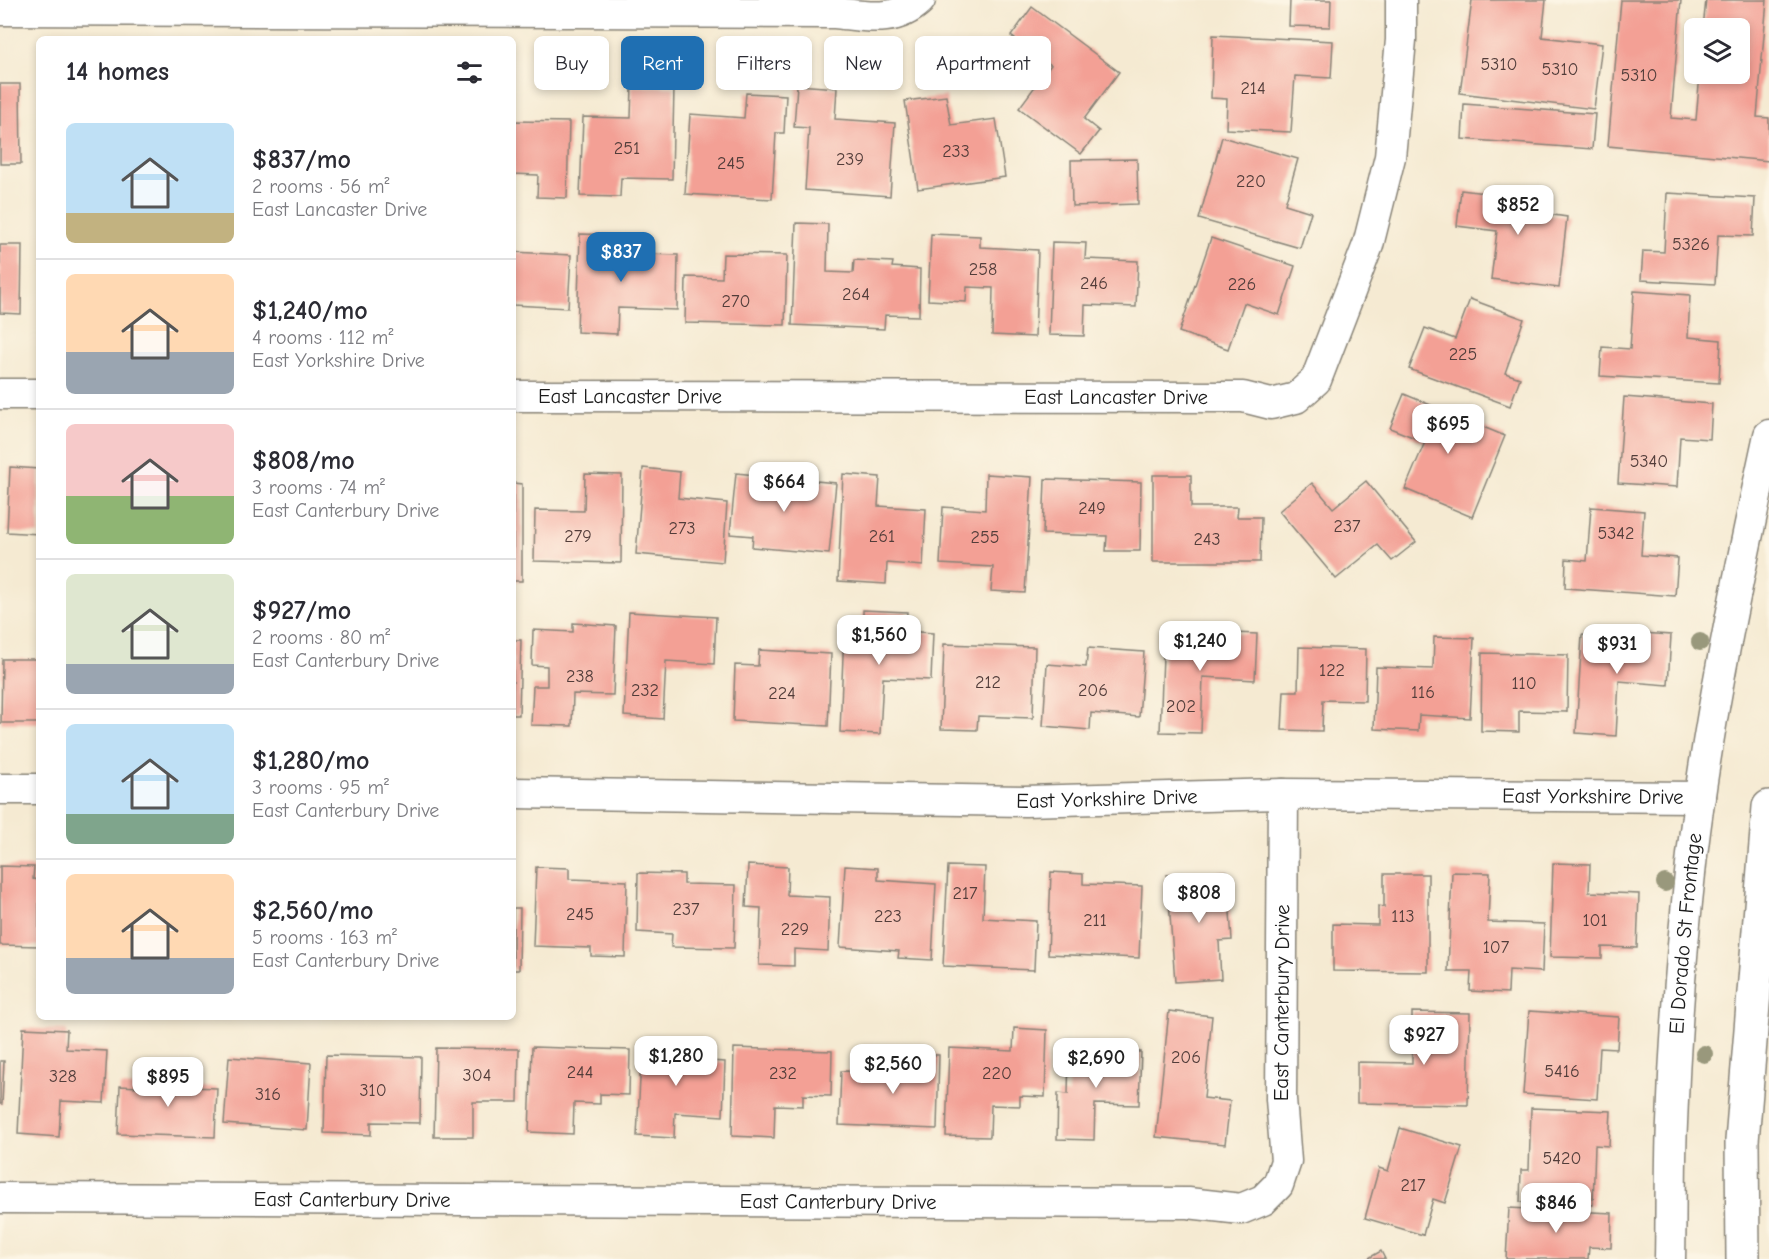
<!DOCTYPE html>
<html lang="en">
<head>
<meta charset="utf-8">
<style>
  body { margin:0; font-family:"Comic Neue",sans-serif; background:#f2f2f3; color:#2b2b33; height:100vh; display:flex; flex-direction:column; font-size:22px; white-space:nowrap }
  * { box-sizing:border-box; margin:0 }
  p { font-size:20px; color:#7c7c81 }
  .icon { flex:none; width:33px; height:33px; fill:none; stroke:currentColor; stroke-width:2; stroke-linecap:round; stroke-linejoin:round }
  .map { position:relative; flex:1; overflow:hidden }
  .side { position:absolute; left:36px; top:36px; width:480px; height:984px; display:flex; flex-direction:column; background:#fff; border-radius:9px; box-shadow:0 3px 9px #0003 }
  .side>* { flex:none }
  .hud { position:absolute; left:534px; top:36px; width:570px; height:54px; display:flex; gap:12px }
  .fabs { position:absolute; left:1684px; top:18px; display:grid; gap:12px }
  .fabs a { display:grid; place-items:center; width:66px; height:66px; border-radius:9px; background:#fff; box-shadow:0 3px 9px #0003; font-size:30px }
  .price { position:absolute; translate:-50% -51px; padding:0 14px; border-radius:12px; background:#fff; color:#222; font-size:20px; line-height:39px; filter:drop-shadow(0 2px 3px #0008) }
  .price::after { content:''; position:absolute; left:50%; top:36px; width:18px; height:14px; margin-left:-9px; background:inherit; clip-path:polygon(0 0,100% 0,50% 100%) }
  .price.selected { background:#1f6fb2; color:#fff }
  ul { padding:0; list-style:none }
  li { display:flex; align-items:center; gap:18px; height:150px; padding:0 30px }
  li+li { border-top:2px solid #e1e1e2 }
  li span { display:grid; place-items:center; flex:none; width:168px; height:120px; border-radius:9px; color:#555 }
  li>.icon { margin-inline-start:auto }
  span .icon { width:72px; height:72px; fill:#fffc; stroke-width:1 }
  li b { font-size:26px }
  h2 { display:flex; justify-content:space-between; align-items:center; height:72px; padding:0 30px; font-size:26px }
  .pill { padding:0 21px; border-radius:9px; background:#fff; box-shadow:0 3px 9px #0003; font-size:21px; line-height:54px }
  .pill.selected { background:#1f6fb2; color:#fff }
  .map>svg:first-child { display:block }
  .building { fill:#f3a095 }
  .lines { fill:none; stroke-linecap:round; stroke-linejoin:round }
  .minor-casing { stroke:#888377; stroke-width:33 }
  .secondary-casing { stroke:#888377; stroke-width:36 }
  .minor { stroke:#fff; stroke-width:30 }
  .secondary { stroke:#fff; stroke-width:33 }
  .tree { fill:#99987c }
  .labels { text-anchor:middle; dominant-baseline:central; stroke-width:6; stroke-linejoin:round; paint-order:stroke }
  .number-label { font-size:18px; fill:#523d3a }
  .street-label { font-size:21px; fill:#1c1c1c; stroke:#fcf5e5 }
</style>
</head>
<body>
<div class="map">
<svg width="1769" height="1259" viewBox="0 0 1769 1259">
  <rect width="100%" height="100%" fill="#fcf5e5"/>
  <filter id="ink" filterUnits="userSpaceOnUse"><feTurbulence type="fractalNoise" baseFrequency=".0167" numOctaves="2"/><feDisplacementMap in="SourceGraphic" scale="12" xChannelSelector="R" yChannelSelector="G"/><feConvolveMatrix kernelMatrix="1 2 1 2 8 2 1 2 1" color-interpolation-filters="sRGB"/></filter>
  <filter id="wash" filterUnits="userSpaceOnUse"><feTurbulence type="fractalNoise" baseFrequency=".008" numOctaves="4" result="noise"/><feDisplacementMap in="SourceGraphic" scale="24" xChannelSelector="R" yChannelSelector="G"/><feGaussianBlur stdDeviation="1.35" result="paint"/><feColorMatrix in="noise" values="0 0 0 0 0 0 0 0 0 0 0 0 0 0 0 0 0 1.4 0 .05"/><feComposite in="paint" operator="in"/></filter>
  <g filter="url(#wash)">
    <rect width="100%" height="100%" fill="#f5ead2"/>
    <g id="blocks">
      <g class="building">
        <polygon points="1290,0 1331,0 1330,27 1289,26"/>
        <polygon points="1472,0 1546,0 1542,37 1602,44 1594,109 1460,93"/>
        <polygon points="1621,0 1681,0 1671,118 1696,120 1700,74 1740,74 1740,28 1703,28 1706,0 1767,0 1757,117 1769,118 1769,161 1608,146"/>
        <polygon points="1032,7 1119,72 1084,119 1099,131 1081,154 1019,108 1051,65 1011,36"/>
        <polygon points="1213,35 1333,41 1331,78 1295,76 1291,132 1226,129 1227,99 1211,98"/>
        <polygon points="0,84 20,84 21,164 0,164"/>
        <polygon points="797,85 837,88 835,119 895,123 890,196 805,190 809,128 794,127"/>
        <polygon points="632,86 674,87 672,179 621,178 620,197 580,196 583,117 631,118"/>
        <polygon points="746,93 786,95 784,133 776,133 772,199 685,194 690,114 744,118"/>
        <polygon points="946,96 951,125 996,119 1005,177 918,189 905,101"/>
        <polygon points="1464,104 1595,114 1592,149 1462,139"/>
        <polygon points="513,121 569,122 567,198 537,197 538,175 513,174"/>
        <polygon points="1222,137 1298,159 1285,204 1311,212 1300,248 1199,219"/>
        <polygon points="1137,159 1138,204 1072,206 1071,160"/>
        <polygon points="1461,190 1549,201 1547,214 1567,217 1559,288 1491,279 1497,231 1457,226"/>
        <polygon points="1667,193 1755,198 1753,236 1718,235 1715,284 1641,280 1643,251 1664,252"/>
        <polygon points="796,223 828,224 827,272 853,273 854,260 893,262 892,267 920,269 919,316 885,315 884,329 792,325"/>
        <polygon points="580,234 614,235 613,253 678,255 677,310 618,308 617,334 577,332"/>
        <polygon points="931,234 980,236 980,247 1038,250 1035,337 992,335 993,288 967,287 966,302 928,300"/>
        <polygon points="1211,238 1295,266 1279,315 1244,303 1228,349 1179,332"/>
        <polygon points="1052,242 1086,243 1085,259 1138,261 1136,307 1085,305 1084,336 1049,335"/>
        <polygon points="0,245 22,245 21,314 0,313"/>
        <polygon points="513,252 571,255 568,308 513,305"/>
        <polygon points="723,254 787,255 785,325 685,323 686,277 722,278"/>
        <polygon points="1634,291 1690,295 1688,337 1721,340 1719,383 1600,376 1602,347 1630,349"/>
        <polygon points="1470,299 1524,319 1505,373 1520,378 1510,406 1409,369 1425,328 1455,339"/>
        <polygon points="1404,394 1505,436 1472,517 1405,489 1425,442 1390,428"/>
        <polygon points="1624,397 1712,404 1710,439 1680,437 1677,487 1618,483"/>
        <polygon points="10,467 39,469 39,534 7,532"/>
        <polygon points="643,468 680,472 678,498 727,503 723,562 636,554"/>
        <polygon points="736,473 836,483 829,554 752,547 753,536 730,534"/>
        <polygon points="585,474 622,475 621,563 534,561 535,510 584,511"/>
        <polygon points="843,474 880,477 878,506 926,509 923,566 887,563 886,584 838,581"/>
        <polygon points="986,474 1032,477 1025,593 991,591 993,567 940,564 943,507 985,510"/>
        <polygon points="1153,475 1191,475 1191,507 1238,507 1237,517 1261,517 1260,562 1153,562"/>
        <polygon points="1045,479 1141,482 1140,551 1106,551 1107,536 1043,534"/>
        <polygon points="1366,481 1416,542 1392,561 1378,545 1336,579 1279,511 1312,483 1333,508"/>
        <polygon points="513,483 522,484 522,581 513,581"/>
        <polygon points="1591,507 1644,511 1641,555 1678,558 1675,596 1565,588 1566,559 1587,561"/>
        <polygon points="863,610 907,612 906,631 933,633 931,680 883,678 880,734 840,732 844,630 863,631"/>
        <polygon points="629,612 716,617 714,664 666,661 663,719 624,716"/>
        <polygon points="573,623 616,626 613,695 573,694 572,726 531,725 533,686 547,686 547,666 532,665 533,630 573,632"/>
        <polygon points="1164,630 1257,634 1255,680 1203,677 1201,733 1160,732"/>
        <polygon points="1612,631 1671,635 1668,685 1619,681 1616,736 1576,733 1582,635 1611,637"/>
        <polygon points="1434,637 1474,638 1470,718 1419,715 1418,731 1374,729 1376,667 1433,669"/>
        <polygon points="513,640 521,640 519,715 513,715"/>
        <polygon points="944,644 1035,647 1033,718 978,716 977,730 941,729"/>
        <polygon points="1299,647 1366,649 1365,701 1323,700 1322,731 1282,730 1284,691 1298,691"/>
        <polygon points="1088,648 1144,652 1139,717 1091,713 1090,730 1043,726 1047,664 1086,667"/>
        <polygon points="759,650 831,654 828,726 733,721 735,665 758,666"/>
        <polygon points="1482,653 1568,655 1567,712 1519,711 1519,732 1481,731"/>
        <polygon points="2,659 39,659 39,723 1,723"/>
        <polygon points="1553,863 1590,864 1589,892 1639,894 1637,948 1602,947 1602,958 1550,957"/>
        <polygon points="748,865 788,867 787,895 830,897 828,951 794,949 794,966 759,965 761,908 746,907"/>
        <polygon points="0,866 34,867 33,879 39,880 39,946 0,945"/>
        <polygon points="845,866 878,868 878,880 936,884 932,960 898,958 899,951 840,947"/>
        <polygon points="948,866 985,867 983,918 1036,921 1034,970 943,966"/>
        <polygon points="536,867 569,868 569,879 627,881 625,957 591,956 591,948 533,946"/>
        <polygon points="1227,871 1232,940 1219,941 1221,979 1175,982 1167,875"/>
        <polygon points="1051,872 1083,874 1083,884 1142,886 1139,958 1048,954"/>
        <polygon points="1452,872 1490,873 1488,922 1544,924 1542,972 1509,970 1508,993 1470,991 1471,971 1448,971"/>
        <polygon points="638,873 684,874 684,884 736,885 734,948 671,947 672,934 637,932"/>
        <polygon points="1384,874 1428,874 1428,972 1333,971 1333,924 1378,925 1378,906 1384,907"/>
        <polygon points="513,908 520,908 519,970 513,970"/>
        <polygon points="1169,1011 1212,1016 1204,1098 1230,1101 1225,1144 1156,1137"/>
        <polygon points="1529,1011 1619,1017 1617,1049 1600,1048 1597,1099 1523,1094"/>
        <polygon points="1412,1012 1470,1013 1468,1105 1357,1103 1357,1062 1412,1063"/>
        <polygon points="23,1028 67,1030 66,1049 107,1051 104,1103 61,1101 59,1137 18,1134"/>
        <polygon points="1014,1028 1047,1030 1045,1097 1020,1096 1020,1106 991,1105 990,1137 946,1136 949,1048 1013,1051"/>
        <polygon points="642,1041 693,1044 692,1060 725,1062 723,1116 675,1113 674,1138 637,1136"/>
        <polygon points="532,1047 630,1050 629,1095 600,1094 600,1104 574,1103 573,1134 529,1132"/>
        <polygon points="436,1048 519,1049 518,1102 473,1102 473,1137 434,1137"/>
        <polygon points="734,1048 832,1051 831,1096 803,1095 803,1106 775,1105 774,1138 732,1136"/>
        <polygon points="1069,1050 1141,1052 1139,1105 1095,1104 1094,1140 1057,1139 1058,1093 1068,1094"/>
        <polygon points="902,1054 939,1055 937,1129 839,1125 841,1071 901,1072"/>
        <polygon points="326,1055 421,1057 420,1123 371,1122 371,1135 324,1133"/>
        <polygon points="229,1057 311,1063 307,1130 224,1124"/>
        <polygon points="0,1061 4,1061 2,1104 0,1104"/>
        <polygon points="159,1070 189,1071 189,1087 217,1088 215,1137 118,1134 120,1086 158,1088"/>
        <polygon points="1531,1108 1611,1111 1609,1146 1595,1145 1593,1205 1520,1202 1521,1170 1529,1170"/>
        <polygon points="1400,1128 1462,1147 1445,1203 1433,1199 1423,1235 1365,1218 1379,1168 1388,1171"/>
        <polygon points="1509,1208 1612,1213 1611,1248 1589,1247 1588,1259 1506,1259"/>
        <polygon points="1381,1251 1385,1259 1367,1259"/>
      </g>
    </g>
  </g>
  <g filter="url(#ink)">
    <use href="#blocks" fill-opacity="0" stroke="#888377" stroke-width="1.5"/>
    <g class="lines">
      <defs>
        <g id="minor">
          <path d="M 0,10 L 835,13 C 865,16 895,24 920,0"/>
          <polyline points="0,394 39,394"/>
          <path id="s1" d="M 513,396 L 1243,397 L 1271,404 L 1296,398 L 1316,380 L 1368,245 L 1390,157 L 1401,40 L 1401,0"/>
          <polyline points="0,789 39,789"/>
          <path id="s2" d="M 513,793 L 1025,801 L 1283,794 L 1700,797"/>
          <path id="s3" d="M 0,1198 L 1188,1203 L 1241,1209 L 1263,1200 L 1278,1185 L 1286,1161 L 1281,1099 L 1283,794"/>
          <path id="s4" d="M 1670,1259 C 1671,1214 1670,1168 1672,1123 C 1675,1033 1682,944 1692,855 C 1709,713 1739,574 1769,435"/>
        </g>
        <polyline id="secondary" points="1743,1259 1742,1141 1769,807"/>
      </defs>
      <use href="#minor" class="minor-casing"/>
      <use href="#secondary" class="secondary-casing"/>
      <use href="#minor" class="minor"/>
      <use href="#secondary" class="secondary"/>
    </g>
    <g class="tree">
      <circle cx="1700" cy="642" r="9"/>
      <circle cx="1665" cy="883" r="9"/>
      <circle cx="1704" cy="1054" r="9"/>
    </g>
  </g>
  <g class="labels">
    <g class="number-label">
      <text x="1499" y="64">5310</text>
      <text x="1560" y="69">5310</text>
      <text x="1639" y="75">5310</text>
      <text x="1253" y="88">214</text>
      <text x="627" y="148">251</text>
      <text x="956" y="151">233</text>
      <text x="850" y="159">239</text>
      <text x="731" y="163">245</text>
      <text x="1251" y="181">220</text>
      <text x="1691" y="244">5326</text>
      <text x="983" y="269">258</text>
      <text x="1094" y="283">246</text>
      <text x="1242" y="284">226</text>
      <text x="856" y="294">264</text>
      <text x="736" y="301">270</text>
      <text x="1463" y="354">225</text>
      <text x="1649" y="461">5340</text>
      <text x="1092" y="508">249</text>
      <text x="1347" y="526">237</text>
      <text x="682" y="528">273</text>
      <text x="1616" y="533">5342</text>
      <text x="578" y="536">279</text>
      <text x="882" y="536">261</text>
      <text x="985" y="537">255</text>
      <text x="1207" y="539">243</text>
      <text x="1332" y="670">122</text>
      <text x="580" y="676">238</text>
      <text x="988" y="682">212</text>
      <text x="1524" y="683">110</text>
      <text x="645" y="690">232</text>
      <text x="1093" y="690">206</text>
      <text x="1423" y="692">116</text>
      <text x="782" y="693">224</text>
      <text x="1181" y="706">202</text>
      <text x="965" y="893">217</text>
      <text x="686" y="909">237</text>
      <text x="580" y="914">245</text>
      <text x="888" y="916">223</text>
      <text x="1403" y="916">113</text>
      <text x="1095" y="920">211</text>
      <text x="1595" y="920">101</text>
      <text x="795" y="929">229</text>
      <text x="1496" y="947">107</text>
      <text x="1186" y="1057">206</text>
      <text x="1562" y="1071">5416</text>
      <text x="580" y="1072">244</text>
      <text x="783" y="1073">232</text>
      <text x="997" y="1073">220</text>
      <text x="477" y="1075">304</text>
      <text x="63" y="1076">328</text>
      <text x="373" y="1090">310</text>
      <text x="268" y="1094">316</text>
      <text x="1562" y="1158">5420</text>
      <text x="1413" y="1185">217</text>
    </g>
    <g class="street-label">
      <text stroke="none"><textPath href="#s1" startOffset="603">East Lancaster Drive</textPath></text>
      <text stroke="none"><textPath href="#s1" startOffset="117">East Lancaster Drive</textPath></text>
      <text stroke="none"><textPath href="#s2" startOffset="1080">East Yorkshire Drive</textPath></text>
      <text stroke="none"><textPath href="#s2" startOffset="594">East Yorkshire Drive</textPath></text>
      <text stroke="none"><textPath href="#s4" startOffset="326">El Dorado St Frontage</textPath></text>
      <text stroke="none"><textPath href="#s3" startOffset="1470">East Canterbury Drive</textPath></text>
      <text stroke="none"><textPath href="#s3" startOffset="352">East Canterbury Drive</textPath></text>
      <text stroke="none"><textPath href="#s3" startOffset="838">East Canterbury Drive</textPath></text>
    </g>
  </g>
</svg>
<div class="fabs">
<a><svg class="icon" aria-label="layers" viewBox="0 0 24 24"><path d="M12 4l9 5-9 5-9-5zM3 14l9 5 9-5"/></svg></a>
</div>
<b class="price" style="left:1518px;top:236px">$852</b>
<b class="price selected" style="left:621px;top:283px">$837</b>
<b class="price" style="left:1448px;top:455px">$695</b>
<b class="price" style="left:784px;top:513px">$664</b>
<b class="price" style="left:879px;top:666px">$1,560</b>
<b class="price" style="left:1200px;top:672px">$1,240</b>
<b class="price" style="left:1617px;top:675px">$931</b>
<b class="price" style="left:1199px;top:924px">$808</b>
<b class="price" style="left:1424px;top:1066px">$927</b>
<b class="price" style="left:676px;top:1087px">$1,280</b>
<b class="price" style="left:1096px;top:1089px">$2,690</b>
<b class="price" style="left:893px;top:1095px">$2,560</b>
<b class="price" style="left:168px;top:1108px">$895</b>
<b class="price" style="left:1556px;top:1234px">$846</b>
<div class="hud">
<a class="pill">Buy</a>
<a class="pill selected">Rent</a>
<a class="pill">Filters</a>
<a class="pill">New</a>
<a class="pill">Apartment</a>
</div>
<section class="side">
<h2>14 homes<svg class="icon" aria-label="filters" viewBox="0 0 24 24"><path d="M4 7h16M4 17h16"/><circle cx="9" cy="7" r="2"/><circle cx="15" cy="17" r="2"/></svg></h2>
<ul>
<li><span style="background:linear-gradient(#bfe0f5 75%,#c2b280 0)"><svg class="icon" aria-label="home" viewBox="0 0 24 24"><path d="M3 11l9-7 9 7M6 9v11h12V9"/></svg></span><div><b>$837/mo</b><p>2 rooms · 56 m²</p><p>East Lancaster Drive</p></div></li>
<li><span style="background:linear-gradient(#ffd9b3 65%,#9aa5b1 0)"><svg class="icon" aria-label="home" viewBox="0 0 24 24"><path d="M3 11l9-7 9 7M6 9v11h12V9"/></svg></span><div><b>$1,240/mo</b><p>4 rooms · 112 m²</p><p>East Yorkshire Drive</p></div></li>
<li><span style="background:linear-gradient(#f6c9c9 60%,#8fb573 0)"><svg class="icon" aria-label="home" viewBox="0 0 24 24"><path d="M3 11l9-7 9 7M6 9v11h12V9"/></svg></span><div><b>$808/mo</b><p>3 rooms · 74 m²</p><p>East Canterbury Drive</p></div></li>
<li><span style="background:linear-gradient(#dfe7d0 75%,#9aa5b1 0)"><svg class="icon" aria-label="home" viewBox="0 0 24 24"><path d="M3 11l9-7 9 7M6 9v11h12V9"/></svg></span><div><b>$927/mo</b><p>2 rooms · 80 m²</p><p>East Canterbury Drive</p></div></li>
<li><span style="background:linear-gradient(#bfe0f5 75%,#7fa58c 0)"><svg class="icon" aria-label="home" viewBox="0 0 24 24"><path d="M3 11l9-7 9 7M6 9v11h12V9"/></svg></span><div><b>$1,280/mo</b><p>3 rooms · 95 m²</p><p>East Canterbury Drive</p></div></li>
<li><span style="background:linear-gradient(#ffd9b3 70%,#9aa5b1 0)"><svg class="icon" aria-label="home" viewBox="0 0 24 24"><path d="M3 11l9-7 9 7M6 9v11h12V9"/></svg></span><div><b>$2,560/mo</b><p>5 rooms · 163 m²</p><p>East Canterbury Drive</p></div></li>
</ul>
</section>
</div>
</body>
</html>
